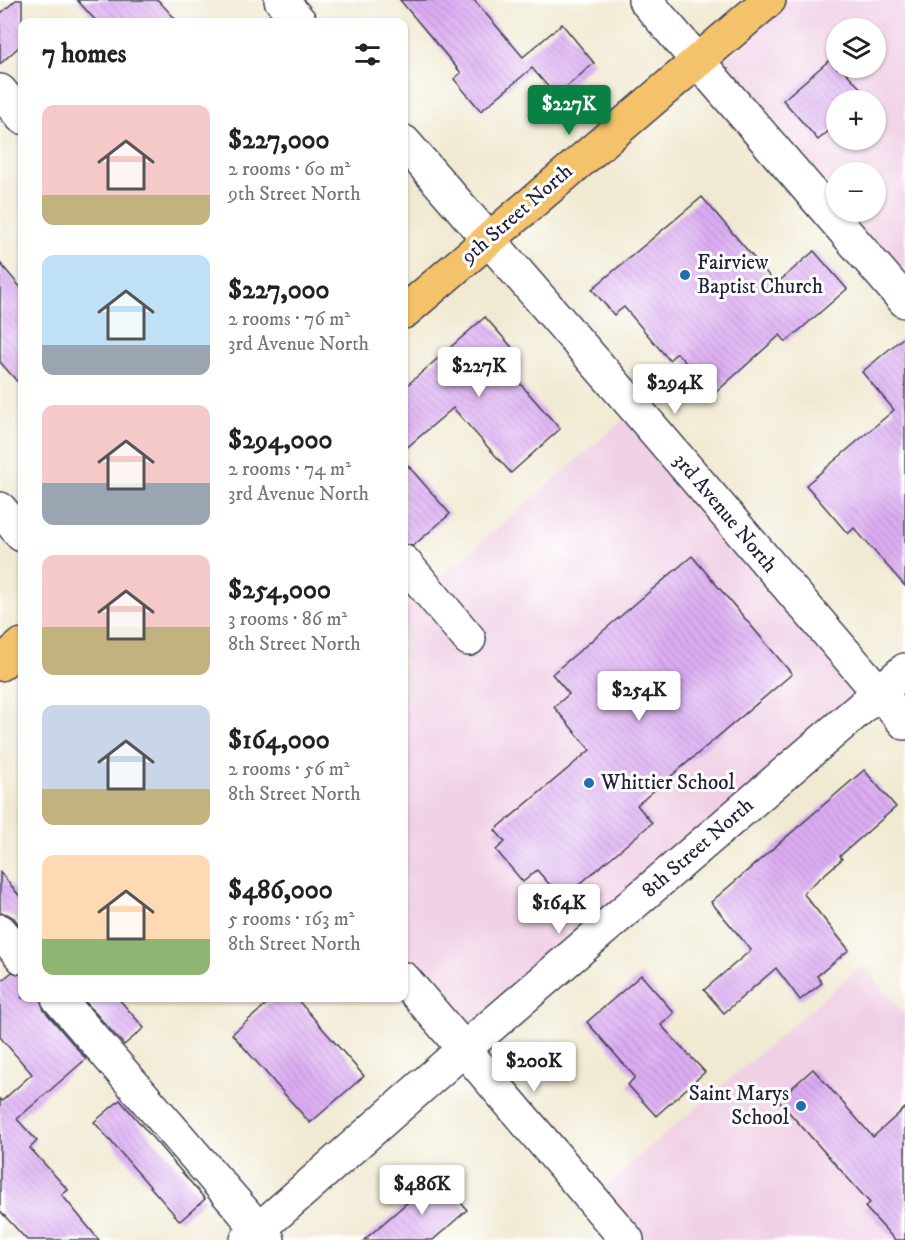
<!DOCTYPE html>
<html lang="en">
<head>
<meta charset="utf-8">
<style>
  body { margin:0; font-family:"IM FELL DW Pica",serif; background:#f2f2f2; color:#222; height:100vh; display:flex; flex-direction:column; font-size:22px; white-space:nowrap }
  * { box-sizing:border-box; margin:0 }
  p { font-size:20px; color:#767676 }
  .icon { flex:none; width:33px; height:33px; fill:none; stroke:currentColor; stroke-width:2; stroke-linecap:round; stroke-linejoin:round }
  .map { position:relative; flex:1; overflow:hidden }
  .panel { position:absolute; left:18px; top:18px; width:390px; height:984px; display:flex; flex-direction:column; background:#fff; border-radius:12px; box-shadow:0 2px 4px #0004 }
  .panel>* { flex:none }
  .buttons { position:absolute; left:826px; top:18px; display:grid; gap:12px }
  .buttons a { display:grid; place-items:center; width:60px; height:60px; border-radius:50%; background:#fff; box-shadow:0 2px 4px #0004; font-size:30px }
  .price { position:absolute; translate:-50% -51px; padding:0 14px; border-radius:6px; background:#fff; color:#222; font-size:20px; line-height:39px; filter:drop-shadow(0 2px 3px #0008) }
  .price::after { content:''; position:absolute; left:50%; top:36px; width:18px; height:14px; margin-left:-9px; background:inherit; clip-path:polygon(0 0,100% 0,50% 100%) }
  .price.on { background:#0b8043; color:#fff }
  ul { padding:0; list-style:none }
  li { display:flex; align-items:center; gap:18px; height:150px; padding:0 24px }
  li span { display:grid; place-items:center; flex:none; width:168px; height:120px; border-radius:12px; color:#555 }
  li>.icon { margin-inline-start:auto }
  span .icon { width:72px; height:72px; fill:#fffc; stroke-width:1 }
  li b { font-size:26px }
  h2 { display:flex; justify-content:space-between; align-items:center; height:72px; padding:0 24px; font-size:26px }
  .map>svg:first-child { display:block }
  .built { fill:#f0d0e5; fill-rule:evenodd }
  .building { fill:url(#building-back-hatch) }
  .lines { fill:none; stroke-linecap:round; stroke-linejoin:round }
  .minor-casing { stroke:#414052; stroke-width:36 }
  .major-casing { stroke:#414052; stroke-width:36 }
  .minor { stroke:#fff; stroke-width:33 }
  .major { stroke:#f4c26a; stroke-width:33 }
  .poi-dot { fill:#1f6fb2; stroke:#fff; stroke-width:2 }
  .labels { text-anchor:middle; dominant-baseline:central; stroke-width:6; stroke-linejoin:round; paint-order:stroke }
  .street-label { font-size:21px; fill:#22223b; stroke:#fff }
  .poi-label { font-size:21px; fill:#22223b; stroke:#fff; text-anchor:start }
</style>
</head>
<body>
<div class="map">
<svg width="905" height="1240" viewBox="0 0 905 1240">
  <defs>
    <pattern id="building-back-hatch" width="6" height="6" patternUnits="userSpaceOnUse" patternTransform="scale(1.5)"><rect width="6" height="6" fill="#dbacf2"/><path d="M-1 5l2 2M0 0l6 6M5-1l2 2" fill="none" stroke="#bc94d0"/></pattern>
  </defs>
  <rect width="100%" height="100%" fill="#fff"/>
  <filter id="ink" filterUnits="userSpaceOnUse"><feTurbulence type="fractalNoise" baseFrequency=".0167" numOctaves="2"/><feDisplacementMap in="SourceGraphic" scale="12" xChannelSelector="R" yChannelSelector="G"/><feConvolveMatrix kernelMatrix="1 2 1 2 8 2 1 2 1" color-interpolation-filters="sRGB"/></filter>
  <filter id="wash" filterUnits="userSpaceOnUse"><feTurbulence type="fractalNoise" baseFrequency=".008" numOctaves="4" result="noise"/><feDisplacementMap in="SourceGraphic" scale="24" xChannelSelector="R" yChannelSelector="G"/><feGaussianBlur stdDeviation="1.35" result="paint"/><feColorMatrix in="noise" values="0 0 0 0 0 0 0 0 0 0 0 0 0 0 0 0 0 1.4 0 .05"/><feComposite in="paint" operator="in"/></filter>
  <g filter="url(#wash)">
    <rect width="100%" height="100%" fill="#f1ead3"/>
    <g class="built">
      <path d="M 769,0 L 905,0 L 905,300 L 697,61 ZM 837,28 L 876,28 L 876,68 L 837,68 ZM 837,100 L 876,100 L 876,140 L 837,140 ZM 837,172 L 876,172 L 876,212 L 837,212 Z"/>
      <polygon points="636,409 880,692 464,1049 404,979 404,609"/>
      <polygon points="862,965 905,1015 905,1240 627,1240 591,1198"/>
    </g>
    <g id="blocks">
      <g class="building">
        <polygon points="16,0 22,0 22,44 0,64 0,14"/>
        <polygon points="77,0 158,0 178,22 97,22"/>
        <polygon points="400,0 474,0 523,57 562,24 594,63 556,96 532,68 481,111 454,79 461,73"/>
        <polygon points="833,57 837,62 837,68 842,68 871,100 837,100 837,124 818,140 783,100"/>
        <polygon points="702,197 776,284 814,251 847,289 786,342 780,335 714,394 677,353 669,360 624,307 614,315 592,289"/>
        <polygon points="0,263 22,289 22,387 0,362"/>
        <polygon points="485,317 517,353 503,364 560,429 511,473 453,408 404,450 404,388"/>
        <polygon points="905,336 905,586 854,528 848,534 806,485 894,410 862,372"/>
        <polygon points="404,461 450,514 413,546 404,544"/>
        <polygon points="692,556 792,674 637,805 652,823 562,899 537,870 523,882 496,850 505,842 495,830 590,750 554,707 569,694 552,674"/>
        <polygon points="864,770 896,807 840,856 842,859 803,893 849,950 817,976 822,983 800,1000 776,968 724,1013 704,990 751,950 711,902"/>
        <polygon points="0,872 22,899 22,929 14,918 7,914 0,913"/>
        <polygon points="12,972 22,975 22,998 40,998 44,1010 86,1059 17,1119 37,1141 30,1148 68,1190 62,1195 99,1240 27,1240 0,1211 0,1099 2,1101 32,1074 0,1037 0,982"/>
        <polygon points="641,975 674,1013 661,1025 705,1072 656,1116 628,1085 635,1077 587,1022"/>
        <polygon points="82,998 118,998 144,1028 124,1045"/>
        <polygon points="274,998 296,998 364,1076 310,1123 232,1034"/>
        <polygon points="813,1069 873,1137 905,1108 905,1240 895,1240 865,1207 870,1203 778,1100"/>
        <polygon points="120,1100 205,1199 180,1221 94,1122"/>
        <polygon points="438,1176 467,1210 433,1240 364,1240"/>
      </g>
    </g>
  </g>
  <g filter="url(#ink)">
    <use href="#blocks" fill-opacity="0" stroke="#414052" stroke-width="1.5"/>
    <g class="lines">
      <defs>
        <g id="minor">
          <polyline points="281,0 300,22"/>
          <polyline points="645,0 905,301"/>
          <polyline points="0,91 22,117"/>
          <polyline points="404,142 636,409 905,723"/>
          <polyline points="0,509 22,535"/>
          <polyline points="404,562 469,639"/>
          <polyline points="0,931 22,957"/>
          <polyline points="404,979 627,1240"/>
          <polyline points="58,998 268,1240"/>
          <polyline points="247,1240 464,1049 905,670"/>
        </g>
        <g id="major">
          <polyline points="404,312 769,0"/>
          <polyline points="0,664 22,645"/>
        </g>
      </defs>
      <use href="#minor" class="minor-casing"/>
      <use href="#major" class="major-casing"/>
      <use href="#minor" class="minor"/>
      <use href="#major" class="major"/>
    </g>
  </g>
  <g class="poi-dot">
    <circle cx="685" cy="275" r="6"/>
    <circle cx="589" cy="783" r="6"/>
    <circle cx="801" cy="1106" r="6"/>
  </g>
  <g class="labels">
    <g class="street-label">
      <text transform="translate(517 214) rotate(-41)">9th Street North</text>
      <text transform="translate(725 513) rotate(50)">3rd Avenue North</text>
      <text transform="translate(698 848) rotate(-41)">8th Street North</text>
    </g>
    <g class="poi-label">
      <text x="697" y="263">Fairview<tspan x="697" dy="24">Baptist Church</tspan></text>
      <text x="601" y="783">Whittier School</text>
      <text x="789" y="1094" text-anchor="end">Saint Marys<tspan x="789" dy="24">School</tspan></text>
    </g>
  </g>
</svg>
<div class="buttons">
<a><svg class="icon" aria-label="layers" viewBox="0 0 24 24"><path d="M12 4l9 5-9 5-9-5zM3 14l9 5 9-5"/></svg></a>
<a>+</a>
<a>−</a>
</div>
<b class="price on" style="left:569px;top:136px">$227K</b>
<b class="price" style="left:479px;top:398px">$227K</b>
<b class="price" style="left:675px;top:415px">$294K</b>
<b class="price" style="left:639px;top:722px">$254K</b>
<b class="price" style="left:559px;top:935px">$164K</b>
<b class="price" style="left:534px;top:1093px">$200K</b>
<b class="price" style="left:422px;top:1216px">$486K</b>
<section class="panel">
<h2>7 homes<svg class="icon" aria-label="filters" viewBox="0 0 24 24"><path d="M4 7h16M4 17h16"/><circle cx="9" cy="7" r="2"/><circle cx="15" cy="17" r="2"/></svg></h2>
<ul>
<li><span style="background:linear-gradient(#f6c9c9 75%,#c2b280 0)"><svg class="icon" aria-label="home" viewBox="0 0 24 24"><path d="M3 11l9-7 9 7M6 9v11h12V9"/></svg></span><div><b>$227,000</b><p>2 rooms · 60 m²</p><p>9th Street North</p></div></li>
<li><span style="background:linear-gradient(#bfe0f5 75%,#9aa5b1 0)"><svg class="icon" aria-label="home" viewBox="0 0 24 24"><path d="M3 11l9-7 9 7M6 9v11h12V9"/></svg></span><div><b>$227,000</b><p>2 rooms · 76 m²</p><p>3rd Avenue North</p></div></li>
<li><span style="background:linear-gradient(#f6c9c9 65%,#9aa5b1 0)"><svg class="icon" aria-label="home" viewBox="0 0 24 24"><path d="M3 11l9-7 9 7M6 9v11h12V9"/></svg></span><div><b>$294,000</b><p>2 rooms · 74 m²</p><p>3rd Avenue North</p></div></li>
<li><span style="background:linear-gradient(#f6c9c9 60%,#c2b280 0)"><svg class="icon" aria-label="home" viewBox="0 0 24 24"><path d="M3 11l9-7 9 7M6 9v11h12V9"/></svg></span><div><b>$254,000</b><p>3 rooms · 86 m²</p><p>8th Street North</p></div></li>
<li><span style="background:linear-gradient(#c9d6e8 70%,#c2b280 0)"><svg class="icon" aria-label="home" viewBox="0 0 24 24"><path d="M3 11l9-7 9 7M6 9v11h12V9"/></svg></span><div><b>$164,000</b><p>2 rooms · 56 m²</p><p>8th Street North</p></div></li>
<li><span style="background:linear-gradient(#ffd9b3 70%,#8fb573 0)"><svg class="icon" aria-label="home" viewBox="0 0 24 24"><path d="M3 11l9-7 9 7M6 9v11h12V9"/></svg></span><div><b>$486,000</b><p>5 rooms · 163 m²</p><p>8th Street North</p></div></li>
</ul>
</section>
</div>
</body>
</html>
